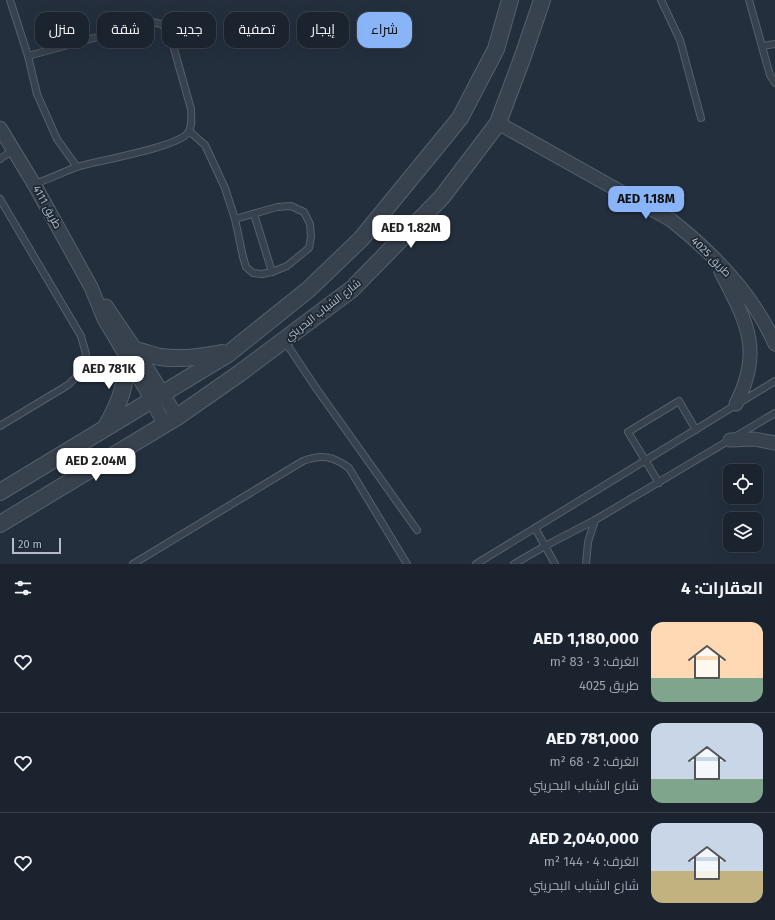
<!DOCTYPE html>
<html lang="ar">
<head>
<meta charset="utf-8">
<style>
  body { margin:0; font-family:"Fira Sans",Cairo,sans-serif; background:#282f3a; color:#f1f3f6; direction:rtl; height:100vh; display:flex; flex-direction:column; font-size:15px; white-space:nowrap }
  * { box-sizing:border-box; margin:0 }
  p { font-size:13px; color:#a0a4aa }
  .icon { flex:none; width:22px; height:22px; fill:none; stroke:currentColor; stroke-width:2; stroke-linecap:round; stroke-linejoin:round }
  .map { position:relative; height:564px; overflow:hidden; direction:ltr }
  .panel { display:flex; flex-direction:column; background:#1b232e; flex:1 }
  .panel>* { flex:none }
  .hud { position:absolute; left:12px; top:12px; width:400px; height:36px; direction:rtl; display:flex; gap:8px }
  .tools { position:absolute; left:723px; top:464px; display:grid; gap:8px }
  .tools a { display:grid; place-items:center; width:40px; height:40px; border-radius:8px; background:#1b232e; box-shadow:0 4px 16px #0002,0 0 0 1px #39404a; font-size:20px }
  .scale { position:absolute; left:12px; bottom:10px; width:49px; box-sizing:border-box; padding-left:4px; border:2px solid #b4bcc9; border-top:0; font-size:11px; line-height:14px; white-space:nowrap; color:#b4bcc9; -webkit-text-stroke:3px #1d2633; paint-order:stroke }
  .price { position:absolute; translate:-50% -34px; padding:0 9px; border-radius:8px; background:#fff; color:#222; font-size:13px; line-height:26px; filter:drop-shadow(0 1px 2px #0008) }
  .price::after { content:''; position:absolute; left:50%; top:24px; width:12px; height:9px; margin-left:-6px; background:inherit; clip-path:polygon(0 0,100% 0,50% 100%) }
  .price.current { background:#8ab4f8; color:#111 }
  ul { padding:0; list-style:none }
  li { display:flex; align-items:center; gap:12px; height:100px; padding:0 12px }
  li+li { border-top:1px solid #39404a }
  li span { display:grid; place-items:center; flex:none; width:112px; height:80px; border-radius:12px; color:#555 }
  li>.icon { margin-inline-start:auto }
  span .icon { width:48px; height:48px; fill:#fffc; stroke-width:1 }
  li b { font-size:17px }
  h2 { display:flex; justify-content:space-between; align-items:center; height:48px; padding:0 12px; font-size:17px }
  .pill { padding:0 14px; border-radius:12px; background:#1b232e; box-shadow:0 4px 16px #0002,0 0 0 1px #39404a; font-size:14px; line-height:36px }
  .pill.current { background:#8ab4f8; color:#111 }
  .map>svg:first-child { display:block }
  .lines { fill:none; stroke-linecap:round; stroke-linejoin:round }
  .service-casing { stroke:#565f6c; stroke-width:8 }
  .minor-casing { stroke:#565f6c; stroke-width:15 }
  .tertiary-casing { stroke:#565f6c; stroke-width:18 }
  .service { stroke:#38414e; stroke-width:6 }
  .minor { stroke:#38414e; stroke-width:13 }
  .tertiary { stroke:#38414e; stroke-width:16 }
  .labels { text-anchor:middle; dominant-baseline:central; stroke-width:3.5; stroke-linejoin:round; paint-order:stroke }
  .street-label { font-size:11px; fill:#b4bcc9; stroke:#1d2633 }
</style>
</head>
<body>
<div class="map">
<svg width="775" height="564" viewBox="0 0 775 564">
  <rect width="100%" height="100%" fill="#242f3e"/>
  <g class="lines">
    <defs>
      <g id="service">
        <polyline points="10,0 28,56"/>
        <polyline points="661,0 680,40 701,118"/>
        <polyline points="749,0 770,75 775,83"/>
        <polyline points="762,46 775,44"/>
        <polyline points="189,131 205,145 225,188 235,219 243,257 246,267 253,273 262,274 272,272 287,266 309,248 311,237 310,224 304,212 291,206 277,207 235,219"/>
        <polyline points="0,159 13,150"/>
        <path d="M 34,184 C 49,179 63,172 77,167 C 100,160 175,148 188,133 C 193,126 191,117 191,109 L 169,31 L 161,24 L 152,22 L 28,56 L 37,94 L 57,139 L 77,167"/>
        <polyline points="0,199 81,336 86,354 81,372 68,385 0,426"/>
        <polyline points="254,214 272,272"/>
        <polyline points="284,340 316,388 417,530"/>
        <polyline points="659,483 628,432 679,401 696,430"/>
        <polyline points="535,528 555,564"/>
        <path d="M 133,564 L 303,461 C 322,454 333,456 349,468 L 407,564"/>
        <polyline points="476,564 775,381"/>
        <polyline points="514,564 545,546 595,520 775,413"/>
        <polyline points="586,564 588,542 595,520"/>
      </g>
      <g id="minor">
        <path d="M 498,123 L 671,220 C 713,253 753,294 775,344"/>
        <polyline points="0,128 34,184 91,287 104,319 152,400 164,424"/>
        <path d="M 721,272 C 746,321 764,350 736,404"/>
        <polyline points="106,306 136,350 177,417"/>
        <polyline points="730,440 754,439 775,443"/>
      </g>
      <g id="tertiary">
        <path d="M 136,350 C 144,352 152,355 160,357 C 181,360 202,357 222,353"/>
        <path d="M 106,427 C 121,400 125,388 127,358"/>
        <polyline points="0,492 228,354 309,289 361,239 460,118 496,49 510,0"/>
        <polyline points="0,524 177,417 240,373 352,289 442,197 498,123 523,56 542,0"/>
      </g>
    </defs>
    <use href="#service" class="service-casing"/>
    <use href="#minor" class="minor-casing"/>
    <use href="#tertiary" class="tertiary-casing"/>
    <use href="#service" class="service"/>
    <use href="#minor" class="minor"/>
    <use href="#tertiary" class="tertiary"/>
  </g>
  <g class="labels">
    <g class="street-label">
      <text transform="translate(47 207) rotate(61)">طريق 4111</text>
      <text transform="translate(711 257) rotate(45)">طريق 4025</text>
      <text transform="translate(323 310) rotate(-38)">شارع الشباب البحريني</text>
    </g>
  </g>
</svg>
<div class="tools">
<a><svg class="icon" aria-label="locate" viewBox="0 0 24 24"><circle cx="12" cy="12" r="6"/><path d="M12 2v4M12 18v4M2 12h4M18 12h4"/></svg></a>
<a><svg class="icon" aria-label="layers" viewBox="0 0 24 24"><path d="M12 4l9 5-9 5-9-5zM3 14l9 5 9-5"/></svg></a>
</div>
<div class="scale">20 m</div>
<b class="price current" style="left:646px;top:220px">AED 1.18M</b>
<b class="price" style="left:411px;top:249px">AED 1.82M</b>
<b class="price" style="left:109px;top:390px">AED 781K</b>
<b class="price" style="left:96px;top:482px">AED 2.04M</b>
<div class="hud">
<a class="pill current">شراء</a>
<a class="pill">إيجار</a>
<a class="pill">تصفية</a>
<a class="pill">جديد</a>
<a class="pill">شقة</a>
<a class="pill">منزل</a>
</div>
</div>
<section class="panel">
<h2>العقارات: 4<svg class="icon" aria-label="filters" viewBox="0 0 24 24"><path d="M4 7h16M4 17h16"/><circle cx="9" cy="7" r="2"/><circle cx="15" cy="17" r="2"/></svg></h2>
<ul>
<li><span style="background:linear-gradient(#ffd9b3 70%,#7fa58c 0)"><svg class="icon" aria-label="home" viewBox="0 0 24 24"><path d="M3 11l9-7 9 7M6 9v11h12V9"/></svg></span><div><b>AED 1,180,000</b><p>الغرف: 3 · 83 m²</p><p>طريق 4025</p></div><svg class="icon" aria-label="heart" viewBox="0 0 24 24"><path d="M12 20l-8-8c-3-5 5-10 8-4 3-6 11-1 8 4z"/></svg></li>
<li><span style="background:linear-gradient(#c9d6e8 70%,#7fa58c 0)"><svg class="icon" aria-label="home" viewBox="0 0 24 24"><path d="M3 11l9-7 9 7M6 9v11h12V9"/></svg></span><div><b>AED 781,000</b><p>الغرف: 2 · 68 m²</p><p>شارع الشباب البحريني</p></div><svg class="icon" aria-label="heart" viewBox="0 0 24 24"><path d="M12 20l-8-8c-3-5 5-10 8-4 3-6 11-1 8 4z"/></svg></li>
<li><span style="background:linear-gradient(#c9d6e8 60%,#c2b280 0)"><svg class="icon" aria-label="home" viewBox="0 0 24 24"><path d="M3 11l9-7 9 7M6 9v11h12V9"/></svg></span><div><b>AED 2,040,000</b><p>الغرف: 4 · 144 m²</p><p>شارع الشباب البحريني</p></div><svg class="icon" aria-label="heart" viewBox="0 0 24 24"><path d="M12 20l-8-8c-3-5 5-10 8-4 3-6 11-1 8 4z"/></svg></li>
</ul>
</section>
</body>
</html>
